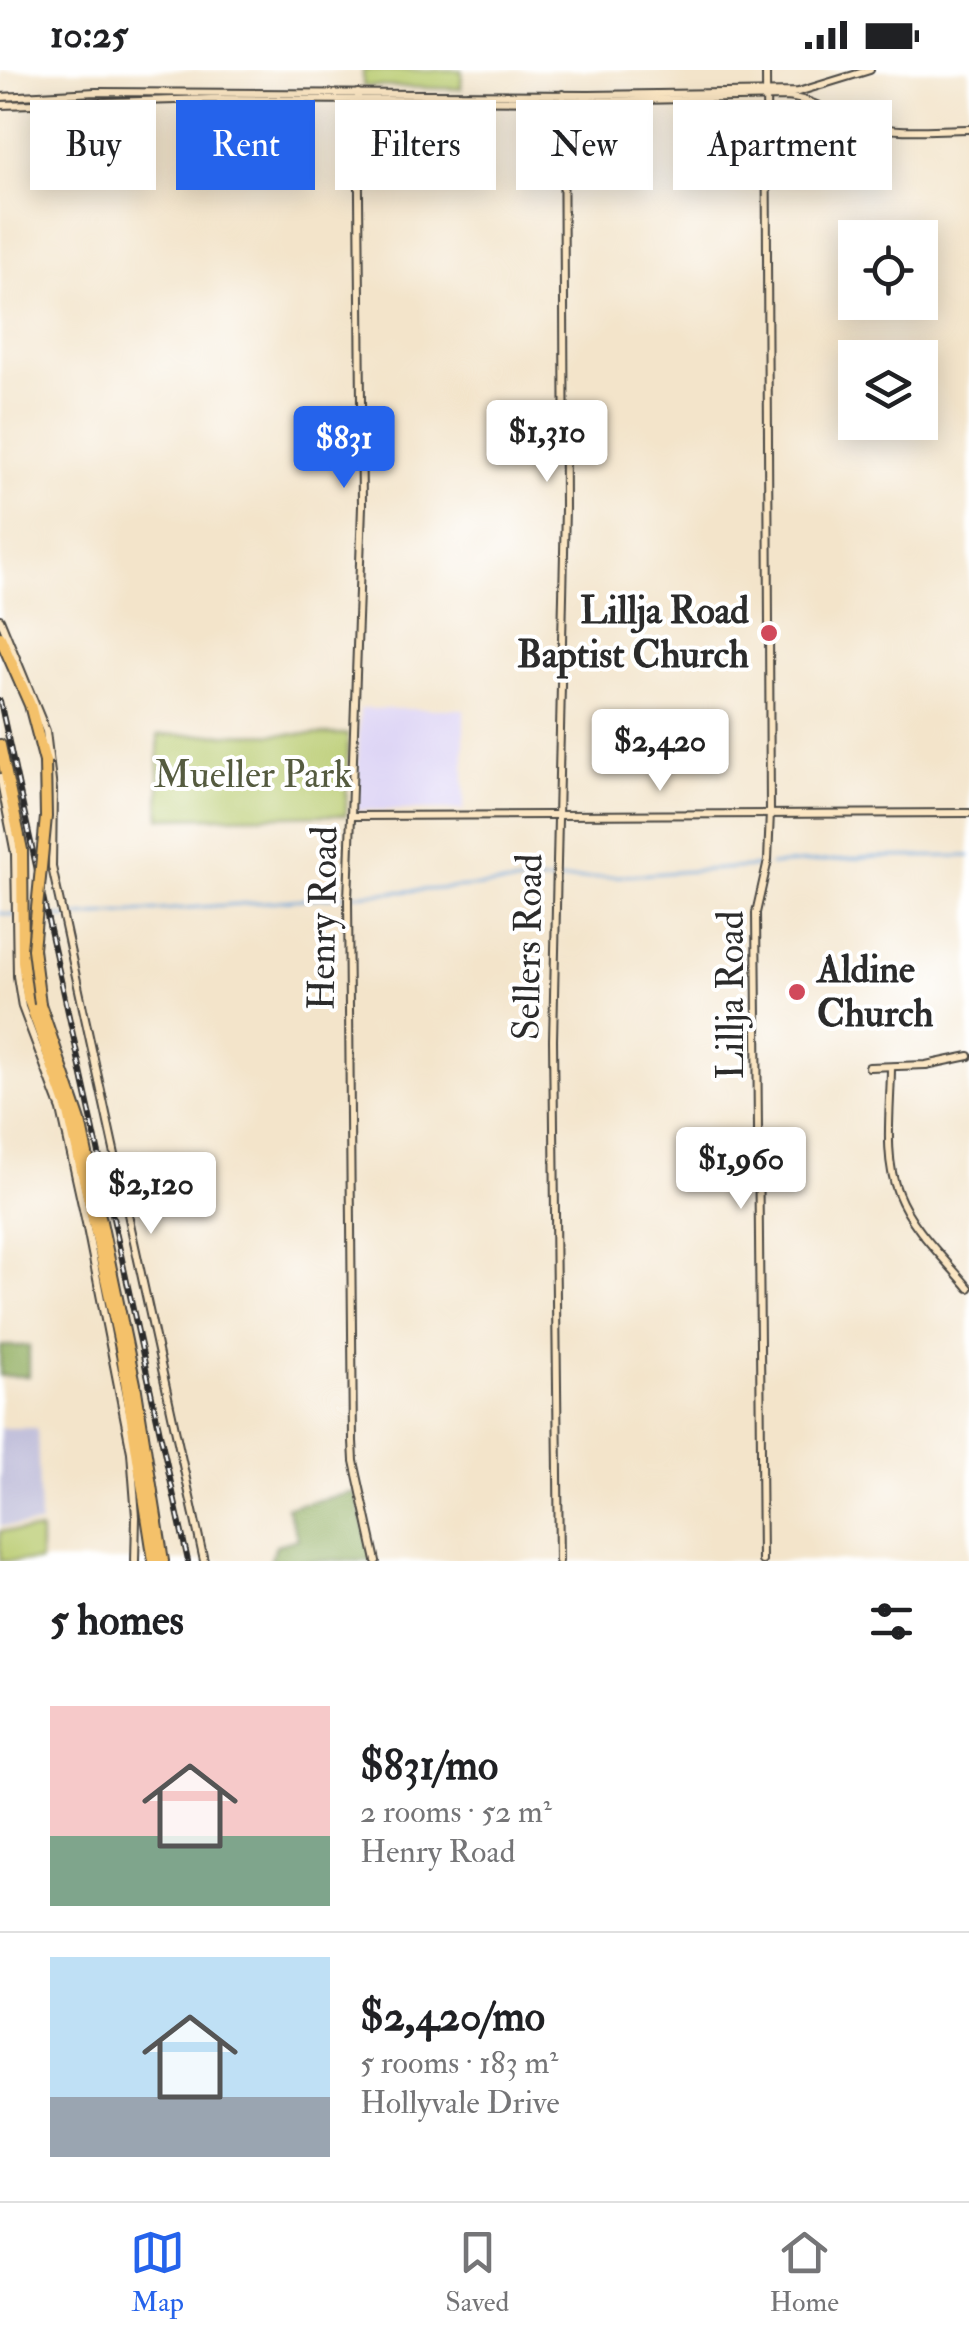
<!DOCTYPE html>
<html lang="en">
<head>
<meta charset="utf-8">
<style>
  body { margin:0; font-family:"IM FELL Double Pica",serif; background:#f6f6f6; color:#202124; height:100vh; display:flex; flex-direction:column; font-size:38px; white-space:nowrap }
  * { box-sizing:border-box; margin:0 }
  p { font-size:32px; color:#757577 }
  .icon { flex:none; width:55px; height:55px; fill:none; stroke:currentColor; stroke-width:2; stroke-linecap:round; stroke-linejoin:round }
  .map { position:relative; height:1491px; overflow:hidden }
  .details { display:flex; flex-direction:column; background:#fff; flex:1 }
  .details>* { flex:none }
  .banner { position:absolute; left:30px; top:30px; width:910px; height:90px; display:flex; gap:20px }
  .buttons { position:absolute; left:838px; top:150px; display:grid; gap:20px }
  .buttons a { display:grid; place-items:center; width:100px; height:100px; border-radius:0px; background:#fff; box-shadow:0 5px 25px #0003; font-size:50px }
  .price { position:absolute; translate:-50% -85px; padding:0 22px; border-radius:10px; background:#fff; color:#222; font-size:32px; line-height:65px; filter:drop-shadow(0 2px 5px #0008) }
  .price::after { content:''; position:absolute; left:50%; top:60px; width:30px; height:22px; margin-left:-15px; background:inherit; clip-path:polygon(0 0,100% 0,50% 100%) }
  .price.current { background:#2563eb; color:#fff }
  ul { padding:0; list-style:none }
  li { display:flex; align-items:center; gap:30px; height:250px; padding:0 50px }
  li+li { border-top:2px solid #e0e0e0 }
  li span { display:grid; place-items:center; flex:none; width:280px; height:200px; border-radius:0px; color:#555 }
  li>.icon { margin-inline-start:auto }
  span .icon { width:120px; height:120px; fill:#fffc; stroke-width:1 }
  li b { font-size:42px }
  h2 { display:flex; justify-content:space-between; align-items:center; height:120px; padding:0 50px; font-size:42px }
  .tag { padding:0 35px; border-radius:0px; background:#fff; box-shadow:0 5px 25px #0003; font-size:35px; line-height:90px }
  .tag.current { background:#2563eb; color:#fff }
  .status { display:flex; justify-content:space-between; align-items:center; height:70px; padding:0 50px; background:#fff; direction:ltr }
  .status svg { height:28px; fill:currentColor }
  .tabs { display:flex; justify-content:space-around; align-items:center; height:140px; border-top:2px solid #e0e0e0; background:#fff; font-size:28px; color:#757577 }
  .tabs a { display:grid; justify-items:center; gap:5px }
  .tabs .current { color:#2563eb }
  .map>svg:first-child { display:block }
  .built { fill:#ded5f5 }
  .industrial { fill:#c3c1db }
  .green { fill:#b8ca6d; stroke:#727a4c; stroke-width:2.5 }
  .forest { fill:#92ae60; stroke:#5e6c46; stroke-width:2.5 }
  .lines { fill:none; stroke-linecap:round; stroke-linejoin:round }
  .stream { stroke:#67a2d7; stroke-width:2.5 }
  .secondary-casing { stroke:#494743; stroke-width:10 }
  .highway-casing { stroke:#494743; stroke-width:14 }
  .secondary { stroke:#fbe6c3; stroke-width:6 }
  .highway { stroke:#f4c16a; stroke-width:10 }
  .rail-casing { stroke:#2b2b2b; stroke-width:6 }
  .rail { stroke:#fff; stroke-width:2.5; stroke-dasharray:8; stroke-linecap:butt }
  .highway-bridge-casing { stroke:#494743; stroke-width:14; stroke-linecap:butt }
  .highway-bridge { stroke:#f4c16a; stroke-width:10 }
  .poi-dot { fill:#d1495b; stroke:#fff; stroke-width:4 }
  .labels { text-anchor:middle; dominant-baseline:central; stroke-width:8; stroke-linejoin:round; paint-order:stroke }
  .poi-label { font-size:38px; font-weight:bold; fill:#2b2b2b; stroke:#fff; text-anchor:end }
  .park-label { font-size:38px; fill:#555b3f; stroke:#fff }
  .street-label { font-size:38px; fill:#2b2b2b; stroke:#fff }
</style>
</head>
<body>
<div class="status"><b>10:25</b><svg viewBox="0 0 49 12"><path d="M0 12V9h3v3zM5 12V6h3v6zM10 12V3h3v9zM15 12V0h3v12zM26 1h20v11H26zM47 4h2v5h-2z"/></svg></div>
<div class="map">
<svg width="969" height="1491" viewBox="0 0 969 1491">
  <rect width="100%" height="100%" fill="#fff"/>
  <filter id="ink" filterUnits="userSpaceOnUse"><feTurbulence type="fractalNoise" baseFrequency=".01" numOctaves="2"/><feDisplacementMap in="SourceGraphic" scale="20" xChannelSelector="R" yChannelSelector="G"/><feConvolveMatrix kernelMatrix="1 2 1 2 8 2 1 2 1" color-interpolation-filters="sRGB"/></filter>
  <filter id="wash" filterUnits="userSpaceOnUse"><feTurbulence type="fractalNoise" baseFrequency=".0048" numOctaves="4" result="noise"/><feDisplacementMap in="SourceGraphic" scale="40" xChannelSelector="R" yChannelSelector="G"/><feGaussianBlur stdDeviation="2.25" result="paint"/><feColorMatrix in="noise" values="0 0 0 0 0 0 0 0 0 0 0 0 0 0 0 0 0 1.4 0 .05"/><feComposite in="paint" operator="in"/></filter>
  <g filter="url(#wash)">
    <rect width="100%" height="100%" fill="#f3e4ca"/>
    <polygon class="built" points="360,639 464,639 464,740 356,740"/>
    <polygon class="industrial" points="0,1358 37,1358 40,1455 0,1456"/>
    <g class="green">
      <polygon points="363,0 462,0 461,19 363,16"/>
      <polygon points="348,664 346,745 160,748 158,665"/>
      <rect x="0" y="1461" width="40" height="30"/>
    </g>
    <g class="forest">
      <rect x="0" y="1276" width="29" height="30"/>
      <polygon points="356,1422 372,1491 270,1491 276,1475 298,1469 287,1437"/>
    </g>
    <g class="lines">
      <g class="stream">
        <polyline points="771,795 875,787 969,786"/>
        <polyline points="352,825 763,796"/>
        <polyline points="0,843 15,845"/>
        <polyline points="38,847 69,847 344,826"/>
      </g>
    </g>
  </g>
  <g filter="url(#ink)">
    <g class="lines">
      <defs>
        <g id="secondary">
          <polyline points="358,23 362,436 348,830 353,1371 354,1391 376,1491"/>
          <polyline points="0,27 96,22 589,25 798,22 870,0"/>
          <path d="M 0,35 L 211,29 L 588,31 L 785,27 C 816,29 837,48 867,55 C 900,64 935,59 969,59"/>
          <polyline points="0,549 46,661 53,720 52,797 204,1491"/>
          <polyline points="0,707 15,784 17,906 22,937 61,1040 86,1153 131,1382 136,1447 135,1491"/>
          <polyline points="352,746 969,743"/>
          <polyline points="869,997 926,995 969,986"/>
          <path d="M 891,997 C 891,1036 883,1087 898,1123 C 912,1159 945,1189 969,1218"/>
          <polyline points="559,1491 553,970 565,438 563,24"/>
          <polyline points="762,1491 756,843 768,790 770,742 766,0"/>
        </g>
        <g id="highway">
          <polyline points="0,567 30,635 45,692"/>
          <polyline points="0,675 22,780 23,891 28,927 69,1043 94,1153 121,1279 154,1491"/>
          <polyline points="40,934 80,1051 135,1314 163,1491"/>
        </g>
      </defs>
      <use href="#secondary" class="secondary-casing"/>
      <use href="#highway" class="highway-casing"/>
      <use href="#secondary" class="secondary"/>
      <use href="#highway" class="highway"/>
      <defs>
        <polyline id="rail" points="0,631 188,1491"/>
      </defs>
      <use href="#rail" class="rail-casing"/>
      <use href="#rail" class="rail"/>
      <defs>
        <polyline id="highway-bridge" points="40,934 33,879 46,747 45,692"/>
      </defs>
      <use href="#highway-bridge" class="highway-bridge-casing"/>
      <use href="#highway-bridge" class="highway-bridge"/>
    </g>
  </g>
  <g class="poi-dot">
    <circle cx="769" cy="563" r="10"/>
    <circle cx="797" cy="922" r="10"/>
  </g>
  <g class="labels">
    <g class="poi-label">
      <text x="749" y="541">Lillja Road<tspan x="749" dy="44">Baptist Church</tspan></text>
      <text x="817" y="900" text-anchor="start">Aldine<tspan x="817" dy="44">Church</tspan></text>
    </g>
    <g class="park-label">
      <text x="253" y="705">Mueller Park</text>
    </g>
    <g class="street-label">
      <text transform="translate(323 848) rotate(-89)">Henry Road</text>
      <text transform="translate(528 877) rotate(-89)">Sellers Road</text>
      <text transform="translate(731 925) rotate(-90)">Lillja Road</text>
    </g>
  </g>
</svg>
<div class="buttons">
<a><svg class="icon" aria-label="locate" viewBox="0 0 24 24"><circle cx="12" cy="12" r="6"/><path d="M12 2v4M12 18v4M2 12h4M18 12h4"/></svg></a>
<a><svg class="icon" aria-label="layers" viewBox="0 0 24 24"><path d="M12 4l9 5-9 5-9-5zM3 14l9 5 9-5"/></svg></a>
</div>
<b class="price" style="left:547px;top:415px">$1,310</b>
<b class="price current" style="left:344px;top:421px">$831</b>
<b class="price" style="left:660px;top:724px">$2,420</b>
<b class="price" style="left:741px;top:1142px">$1,960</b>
<b class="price" style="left:151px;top:1167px">$2,120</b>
<div class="banner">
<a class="tag">Buy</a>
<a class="tag current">Rent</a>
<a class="tag">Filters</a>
<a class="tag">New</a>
<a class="tag">Apartment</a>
</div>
</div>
<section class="details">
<h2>5 homes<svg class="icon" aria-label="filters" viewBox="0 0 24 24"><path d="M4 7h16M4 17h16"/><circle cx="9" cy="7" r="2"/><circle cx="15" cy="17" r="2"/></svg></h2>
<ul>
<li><span style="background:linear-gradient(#f6c9c9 65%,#7fa58c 0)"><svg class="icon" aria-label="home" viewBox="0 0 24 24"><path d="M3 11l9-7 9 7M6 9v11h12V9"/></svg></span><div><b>$831/mo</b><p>2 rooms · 52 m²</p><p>Henry Road</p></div></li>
<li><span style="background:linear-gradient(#bfe0f5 70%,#9aa5b1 0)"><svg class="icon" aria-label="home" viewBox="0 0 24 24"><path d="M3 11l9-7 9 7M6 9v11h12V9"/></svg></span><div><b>$2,420/mo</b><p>5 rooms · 183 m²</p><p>Hollyvale Drive</p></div></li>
</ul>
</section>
<nav class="tabs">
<a class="current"><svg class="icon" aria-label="map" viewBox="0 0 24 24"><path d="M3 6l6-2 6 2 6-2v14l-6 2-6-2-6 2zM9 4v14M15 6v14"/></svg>Map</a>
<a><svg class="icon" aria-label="saved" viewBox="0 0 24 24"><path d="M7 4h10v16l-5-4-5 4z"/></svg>Saved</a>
<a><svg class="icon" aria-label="home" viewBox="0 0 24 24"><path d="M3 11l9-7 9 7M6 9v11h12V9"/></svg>Home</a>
</nav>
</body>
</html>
